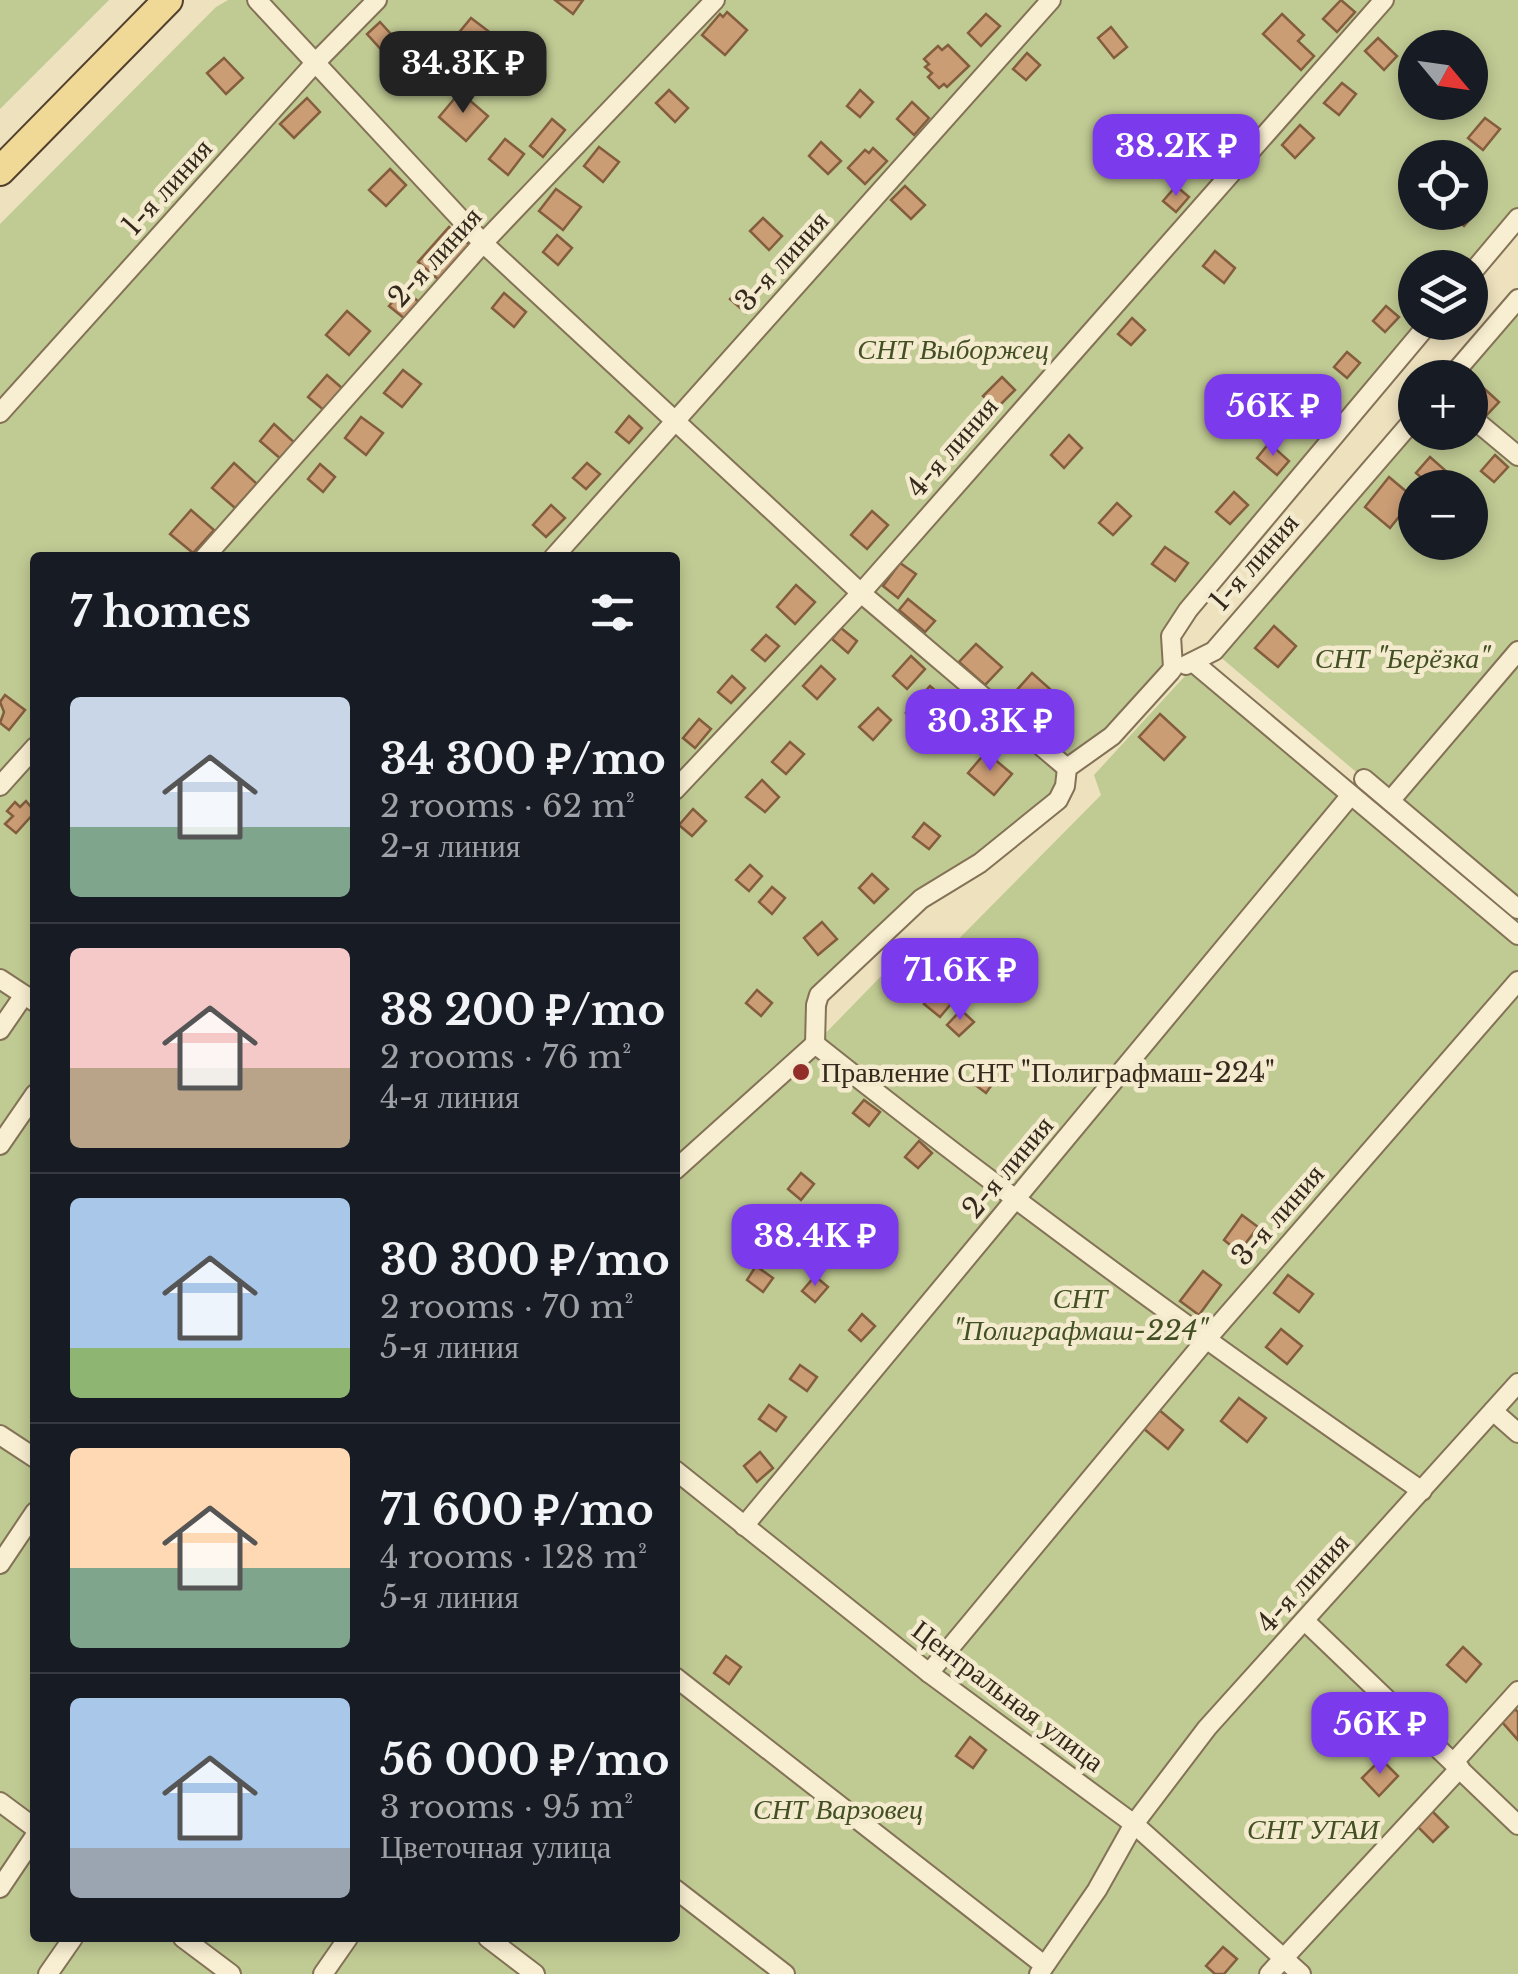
<!DOCTYPE html>
<html lang="en">
<head>
<meta charset="utf-8">
<style>
  body { margin:0; font-family:"Libre Baskerville",serif; background:#242831; color:#f1f3f6; height:100vh; display:flex; flex-direction:column; font-size:38px; white-space:nowrap }
  * { box-sizing:border-box; margin:0 }
  p { font-size:32px; color:#9ea1a6 }
  .icon { flex:none; width:55px; height:55px; fill:none; stroke:currentColor; stroke-width:2; stroke-linecap:round; stroke-linejoin:round }
  .map { position:relative; flex:1; overflow:hidden }
  .details { position:absolute; left:30px; top:552px; width:650px; height:1390px; display:flex; flex-direction:column; background:#171b24; border-radius:10px; box-shadow:0 5px 15px #0003 }
  .details>* { flex:none }
  .needle { width:65px; rotate:119deg }
  .controls { position:absolute; left:1398px; top:30px; display:grid; gap:20px }
  .controls a { display:grid; place-items:center; width:90px; height:90px; border-radius:50%; background:#171b24; box-shadow:0 5px 15px #0003; font-size:50px }
  .price { position:absolute; translate:-50% -85px; padding:0 22px; border-radius:20px; background:#7c3aed; color:#fff; font-size:32px; line-height:65px; filter:drop-shadow(0 2px 5px #0008) }
  .price::after { content:''; position:absolute; left:50%; top:60px; width:30px; height:22px; margin-left:-15px; background:inherit; clip-path:polygon(0 0,100% 0,50% 100%) }
  .price.active { background:#222; color:#fff }
  ul { padding:0; list-style:none }
  li { display:flex; align-items:center; gap:30px; height:250px; padding:0 40px }
  li+li { border-top:2px solid #363941 }
  li span { display:grid; place-items:center; flex:none; width:280px; height:200px; border-radius:10px; color:#555 }
  li>.icon { margin-inline-start:auto }
  span .icon { width:120px; height:120px; fill:#fffc; stroke-width:1 }
  li b { font-size:42px }
  h2 { display:flex; justify-content:space-between; align-items:center; height:120px; padding:0 40px; font-size:42px }
  .map>svg:first-child { display:block }
  .green { fill:#c0ca93; fill-rule:evenodd }
  .building { fill:#ca9d75; stroke:#835d3e; stroke-width:2.5 }
  .lines { fill:none; stroke-linecap:round; stroke-linejoin:round }
  .street-casing { stroke:#847257; stroke-width:22 }
  .primary-casing { stroke:#52402c; stroke-width:32 }
  .street { stroke:#f8eed1; stroke-width:18 }
  .primary { stroke:#f0d996; stroke-width:28 }
  .poi-dot { fill:#922e29; stroke:#f4ebce; stroke-width:4 }
  .labels { text-anchor:middle; dominant-baseline:central; stroke-width:9; stroke-linejoin:round; paint-order:stroke }
  .street-label { font-size:28px; fill:#34291c; stroke:#f4ebce }
  .park-label { font-size:28px; font-style:italic; fill:#425023; stroke:#f4ebce }
  .poi-label { font-size:28px; fill:#34291c; stroke:#f4ebce; text-anchor:start }
</style>
</head>
<body>
<div class="map">
<svg width="1518" height="1974" viewBox="0 0 1518 1974">
  <rect width="100%" height="100%" fill="#ede1be"/>
  <g class="green">
    <polygon points="0,0 109,0 0,109"/>
    <path d="M 228,0 L 1518,0 L 1518,218 L 1470,268 L 1415,268 L 1415,322 L 1430,323 L 1171,635 L 1172,661 L 1076,761 L 1061,793 L 926,901 L 820,995 L 815,1044 L 891,966 L 921,977 L 1101,795 L 1094,775 L 1196,664 L 1518,937 L 1518,1974 L 0,1974 L 0,224 L 216,7 ZM 1415,48 L 1470,48 L 1470,102 L 1415,102 ZM 1415,158 L 1470,158 L 1470,212 L 1415,212 ZM 35,558 L 675,558 L 675,1938 L 35,1938 Z"/>
    <path d="M 1518,299 L 1518,909 L 1218,655 L 1415,418 L 1415,432 L 1470,432 L 1470,378 L 1450,377 ZM 1415,488 L 1470,488 L 1470,542 L 1415,542 Z"/>
  </g>
  <g class="building">
    <polygon points="555,0 583,0 573,14"/>
    <polygon points="1341,0 1355,12 1337,32 1323,19"/>
    <polygon points="727,12 747,30 725,55 702,35 720,14 723,17"/>
    <polygon points="986,14 1000,26 981,46 968,33"/>
    <polygon points="1282,14 1304,35 1298,41 1314,56 1301,70 1263,34"/>
    <polygon points="471,18 496,37 478,61 452,41"/>
    <polygon points="380,22 399,43 386,55 367,34"/>
    <polygon points="1111,27 1127,47 1114,58 1098,38"/>
    <polygon points="1378,38 1397,56 1384,70 1365,51"/>
    <polygon points="948,45 969,66 947,87 944,84 939,88 928,77 932,73 925,67 929,64 924,59 938,46 942,50"/>
    <polygon points="1027,53 1040,65 1026,80 1013,69"/>
    <polygon points="224,58 243,78 226,94 207,73"/>
    <polygon points="1342,83 1356,94 1339,115 1324,103"/>
    <polygon points="669,90 688,108 675,122 656,103"/>
    <polygon points="860,90 873,102 860,117 847,106"/>
    <polygon points="460,92 488,116 466,141 439,117"/>
    <polygon points="307,98 320,112 294,138 280,124"/>
    <polygon points="912,102 929,118 914,135 897,119"/>
    <polygon points="1485,118 1500,129 1483,150 1468,138"/>
    <polygon points="552,119 565,130 543,157 530,146"/>
    <polygon points="1300,125 1314,138 1295,158 1282,145"/>
    <polygon points="1216,132 1228,144 1214,159 1201,147"/>
    <polygon points="505,139 524,154 508,175 489,159"/>
    <polygon points="821,142 841,161 828,174 809,156"/>
    <polygon points="599,147 619,162 603,182 584,166"/>
    <polygon points="873,148 887,161 865,184 848,168 865,150 869,153"/>
    <polygon points="390,169 406,185 386,206 369,190"/>
    <polygon points="905,186 925,205 911,219 891,200"/>
    <polygon points="1176,186 1189,197 1176,212 1163,201"/>
    <polygon points="556,189 581,207 563,230 539,211"/>
    <polygon points="1470,205 1477,211 1464,226 1451,215 1470,212"/>
    <polygon points="763,218 782,236 769,250 750,231"/>
    <polygon points="449,227 470,245 439,280 418,262"/>
    <polygon points="557,235 572,248 558,265 543,252"/>
    <polygon points="1215,251 1235,268 1224,283 1203,266"/>
    <polygon points="740,287 756,300 746,313 730,299"/>
    <polygon points="403,289 419,302 405,319 389,306"/>
    <polygon points="504,293 526,312 514,327 492,308"/>
    <polygon points="1386,306 1399,317 1385,332 1373,321"/>
    <polygon points="347,311 370,331 349,355 326,335"/>
    <polygon points="1132,318 1145,330 1131,345 1118,334"/>
    <polygon points="1347,352 1360,363 1347,378 1334,367"/>
    <polygon points="403,370 421,384 402,407 384,393"/>
    <polygon points="327,375 343,389 325,411 308,397"/>
    <polygon points="1002,377 1015,390 996,409 983,396"/>
    <polygon points="1477,382 1499,402 1484,418 1470,405 1470,390"/>
    <polygon points="1267,390 1280,403 1262,422 1249,410"/>
    <polygon points="1311,397 1324,409 1311,424 1298,413"/>
    <polygon points="629,416 642,428 629,443 616,432"/>
    <polygon points="361,417 383,433 366,455 345,438"/>
    <polygon points="274,424 296,444 282,460 260,441"/>
    <polygon points="1069,435 1082,448 1064,468 1051,455"/>
    <polygon points="1269,443 1289,461 1277,475 1257,458"/>
    <polygon points="1495,455 1508,467 1494,482 1481,471"/>
    <polygon points="1430,457 1446,471 1432,487 1416,473"/>
    <polygon points="234,463 257,484 235,508 212,488"/>
    <polygon points="587,463 600,474 586,489 573,478"/>
    <polygon points="320,464 335,477 323,492 308,479"/>
    <polygon points="1389,477 1414,498 1390,528 1365,507"/>
    <polygon points="1234,492 1248,505 1230,524 1216,512"/>
    <polygon points="1117,503 1131,516 1113,535 1099,523"/>
    <polygon points="551,505 565,518 546,537 533,525"/>
    <polygon points="191,510 214,530 193,553 170,534"/>
    <polygon points="872,511 888,525 867,549 851,535"/>
    <polygon points="1165,547 1188,563 1175,581 1152,564"/>
    <polygon points="900,563 916,574 898,598 883,586"/>
    <polygon points="796,585 815,602 795,624 777,607"/>
    <polygon points="908,599 935,621 925,632 899,610"/>
    <polygon points="1274,626 1296,646 1278,667 1255,648"/>
    <polygon points="841,628 857,641 848,653 832,639"/>
    <polygon points="766,635 779,646 765,661 752,650"/>
    <polygon points="976,644 1002,667 985,685 959,662"/>
    <polygon points="911,656 925,669 907,689 893,676"/>
    <polygon points="821,666 835,679 817,699 803,686"/>
    <polygon points="1032,673 1050,689 1025,716 1008,700"/>
    <polygon points="732,676 745,688 731,703 718,692"/>
    <polygon points="930,686 952,705 928,733 906,713"/>
    <polygon points="5,695 25,710 9,730 0,723 4,712 0,702"/>
    <polygon points="878,708 891,720 873,740 859,727"/>
    <polygon points="1160,714 1185,737 1164,760 1139,737"/>
    <polygon points="699,719 711,729 695,748 683,738"/>
    <polygon points="790,742 804,754 786,774 772,762"/>
    <polygon points="986,752 1012,774 994,795 968,773"/>
    <polygon points="762,780 779,797 765,812 746,797"/>
    <polygon points="26,801 35,812 16,833 5,824 13,816 7,811 15,802 20,807"/>
    <polygon points="693,809 706,821 692,836 679,825"/>
    <polygon points="924,823 940,836 929,849 913,837"/>
    <polygon points="750,865 762,876 749,891 736,880"/>
    <polygon points="872,874 888,889 874,903 859,888"/>
    <polygon points="772,887 785,898 772,914 759,902"/>
    <polygon points="822,922 837,939 818,955 804,938"/>
    <polygon points="757,990 772,1003 761,1016 746,1003"/>
    <polygon points="935,991 951,1004 940,1017 924,1004"/>
    <polygon points="961,1010 974,1022 959,1036 947,1025"/>
    <polygon points="980,1067 996,1079 986,1093 970,1081"/>
    <polygon points="864,1100 880,1112 869,1126 853,1113"/>
    <polygon points="919,1141 932,1153 918,1168 905,1157"/>
    <polygon points="801,1173 814,1184 801,1200 788,1189"/>
    <polygon points="1242,1215 1258,1227 1239,1252 1224,1240"/>
    <polygon points="850,1221 866,1233 856,1247 840,1234"/>
    <polygon points="755,1222 771,1233 761,1247 745,1235"/>
    <polygon points="756,1266 773,1278 763,1292 747,1280"/>
    <polygon points="1203,1271 1221,1285 1199,1315 1180,1301"/>
    <polygon points="1288,1275 1313,1294 1299,1312 1274,1293"/>
    <polygon points="815,1276 828,1287 815,1302 802,1291"/>
    <polygon points="862,1314 875,1326 861,1341 849,1330"/>
    <polygon points="1281,1329 1302,1346 1287,1364 1266,1347"/>
    <polygon points="800,1365 817,1377 807,1391 790,1379"/>
    <polygon points="1239,1398 1266,1418 1247,1442 1221,1421"/>
    <polygon points="769,1405 786,1417 776,1431 759,1419"/>
    <polygon points="1158,1409 1183,1430 1168,1449 1143,1428"/>
    <polygon points="760,1452 773,1468 757,1482 744,1466"/>
    <polygon points="1463,1647 1481,1664 1466,1682 1447,1665"/>
    <polygon points="726,1656 741,1667 729,1684 714,1673"/>
    <polygon points="1515,1709 1518,1712 1518,1740 1502,1722"/>
    <polygon points="970,1737 986,1750 973,1768 956,1756"/>
    <polygon points="1381,1759 1398,1776 1379,1796 1362,1778"/>
    <polygon points="1430,1809 1448,1827 1433,1842 1415,1824"/>
    <polygon points="1223,1947 1237,1959 1224,1974 1215,1974 1206,1966"/>
  </g>
  <g class="lines">
    <defs>
      <g id="street">
        <polyline points="257,0 483,243 861,593 1067,768"/>
        <polyline points="1470,275 1518,218"/>
        <polyline points="1450,378 1518,299"/>
        <polyline points="0,413 315,63 377,0"/>
        <polyline points="1470,416 1518,456"/>
        <polyline points="204,558 483,243 715,0"/>
        <polyline points="553,558 1051,0"/>
        <polyline points="1193,662 1518,935"/>
        <polyline points="1186,665 1214,651 1415,418"/>
        <polyline points="1364,779 1518,909"/>
        <polyline points="0,786 35,747"/>
        <polyline points="675,790 861,593 1384,0"/>
        <polyline points="1390,801 1518,651"/>
        <polyline points="0,979 35,1002"/>
        <polyline points="0,1030 24,995"/>
        <polyline points="815,1044 816,1005 819,995 921,899 980,863 1058,800 1065,786 1067,768 1112,736 1170,672 1173,668 1171,636 1188,610 1430,322"/>
        <path d="M 815,1044 C 1012,1201 1215,1348 1422,1491"/>
        <polyline points="0,1145 35,1094"/>
        <polyline points="675,1170 815,1044"/>
        <polyline points="1493,1411 1518,1433"/>
        <polyline points="0,1435 35,1458"/>
        <polyline points="675,1470 929,1673 1134,1824 1301,1974"/>
        <polyline points="744,1526 1351,795"/>
        <polyline points="0,1564 35,1512"/>
        <polyline points="1306,1622 1518,1825"/>
        <polyline points="929,1673 1205,1341 1518,981"/>
        <polyline points="675,1677 1044,1965"/>
        <polyline points="1454,1762 1518,1691"/>
        <polyline points="0,1802 35,1828"/>
        <polyline points="0,1888 35,1836"/>
        <polyline points="675,1889 785,1974"/>
        <polyline points="183,1938 231,1974"/>
        <polyline points="488,1938 535,1974"/>
        <polyline points="48,1974 73,1938"/>
        <polyline points="323,1974 348,1938"/>
        <polyline points="1039,1974 1097,1890 1134,1824 1207,1728 1518,1383"/>
        <polyline points="1269,1974 1460,1768"/>
      </g>
      <polyline id="primary" points="0,171 168,0"/>
    </defs>
    <use href="#street" class="street-casing"/>
    <use href="#primary" class="primary-casing"/>
    <use href="#street" class="street"/>
    <use href="#primary" class="primary"/>
  </g>
  <circle class="poi-dot" cx="801" cy="1072" r="10"/>
  <g class="labels">
    <g class="street-label">
      <text transform="translate(167 187) rotate(-48)">1-я линия</text>
      <text transform="translate(435 257) rotate(-48)">2-я линия</text>
      <text transform="translate(782 261) rotate(-48)">3-я линия</text>
      <text transform="translate(952 447) rotate(-49)">4-я линия</text>
      <text transform="translate(1254 562) rotate(-49)">1-я линия</text>
      <text transform="translate(1008 1167) rotate(-50)">2-я линия</text>
      <text transform="translate(1278 1215) rotate(-49)">3-я линия</text>
      <text transform="translate(1303 1583) rotate(-48)">4-я линия</text>
      <text transform="translate(1008 1696) rotate(37)">Центральная улица</text>
    </g>
    <g class="park-label">
      <text x="953" y="349">СНТ Выборжец</text>
      <text x="1402" y="658">СНТ "Берёзка"</text>
      <text x="1080" y="1298">СНТ<tspan x="1080" dy="32">"Полиграфмаш-224"</tspan></text>
      <text x="838" y="1809">СНТ Варзовец</text>
      <text x="1313" y="1829">СНТ УГАИ</text>
    </g>
    <g class="poi-label">
      <text x="821" y="1072">Правление СНТ "Полиграфмаш-224"</text>
    </g>
  </g>
</svg>
<div class="controls">
<a><svg class="needle" viewBox="-14 -14 28 28"><path d="M0-13l5 13h-10z" fill="#e53935"/><path d="M0 13l5-13h-10z" fill="#9ea1a6"/></svg></a>
<a><svg class="icon" aria-label="locate" viewBox="0 0 24 24"><circle cx="12" cy="12" r="6"/><path d="M12 2v4M12 18v4M2 12h4M18 12h4"/></svg></a>
<a><svg class="icon" aria-label="layers" viewBox="0 0 24 24"><path d="M12 4l9 5-9 5-9-5zM3 14l9 5 9-5"/></svg></a>
<a>+</a>
<a>−</a>
</div>
<b class="price active" style="left:463px;top:116px">34.3K ₽</b>
<b class="price" style="left:1176px;top:199px">38.2K ₽</b>
<b class="price" style="left:1273px;top:459px">56K ₽</b>
<b class="price" style="left:990px;top:774px">30.3K ₽</b>
<b class="price" style="left:960px;top:1023px">71.6K ₽</b>
<b class="price" style="left:815px;top:1289px">38.4K ₽</b>
<b class="price" style="left:1380px;top:1777px">56K ₽</b>
<section class="details">
<h2>7 homes<svg class="icon" aria-label="filters" viewBox="0 0 24 24"><path d="M4 7h16M4 17h16"/><circle cx="9" cy="7" r="2"/><circle cx="15" cy="17" r="2"/></svg></h2>
<ul>
<li><span style="background:linear-gradient(#c9d6e8 65%,#7fa58c 0)"><svg class="icon" aria-label="home" viewBox="0 0 24 24"><path d="M3 11l9-7 9 7M6 9v11h12V9"/></svg></span><div><b>34 300 ₽/mo</b><p>2 rooms · 62 m²</p><p>2-я линия</p></div></li>
<li><span style="background:linear-gradient(#f6c9c9 60%,#b9a48a 0)"><svg class="icon" aria-label="home" viewBox="0 0 24 24"><path d="M3 11l9-7 9 7M6 9v11h12V9"/></svg></span><div><b>38 200 ₽/mo</b><p>2 rooms · 76 m²</p><p>4-я линия</p></div></li>
<li><span style="background:linear-gradient(#a9c7e8 75%,#8fb573 0)"><svg class="icon" aria-label="home" viewBox="0 0 24 24"><path d="M3 11l9-7 9 7M6 9v11h12V9"/></svg></span><div><b>30 300 ₽/mo</b><p>2 rooms · 70 m²</p><p>5-я линия</p></div></li>
<li><span style="background:linear-gradient(#ffd9b3 60%,#7fa58c 0)"><svg class="icon" aria-label="home" viewBox="0 0 24 24"><path d="M3 11l9-7 9 7M6 9v11h12V9"/></svg></span><div><b>71 600 ₽/mo</b><p>4 rooms · 128 m²</p><p>5-я линия</p></div></li>
<li><span style="background:linear-gradient(#a9c7e8 75%,#9aa5b1 0)"><svg class="icon" aria-label="home" viewBox="0 0 24 24"><path d="M3 11l9-7 9 7M6 9v11h12V9"/></svg></span><div><b>56 000 ₽/mo</b><p>3 rooms · 95 m²</p><p>Цветочная улица</p></div></li>
</ul>
</section>
</div>
</body>
</html>
